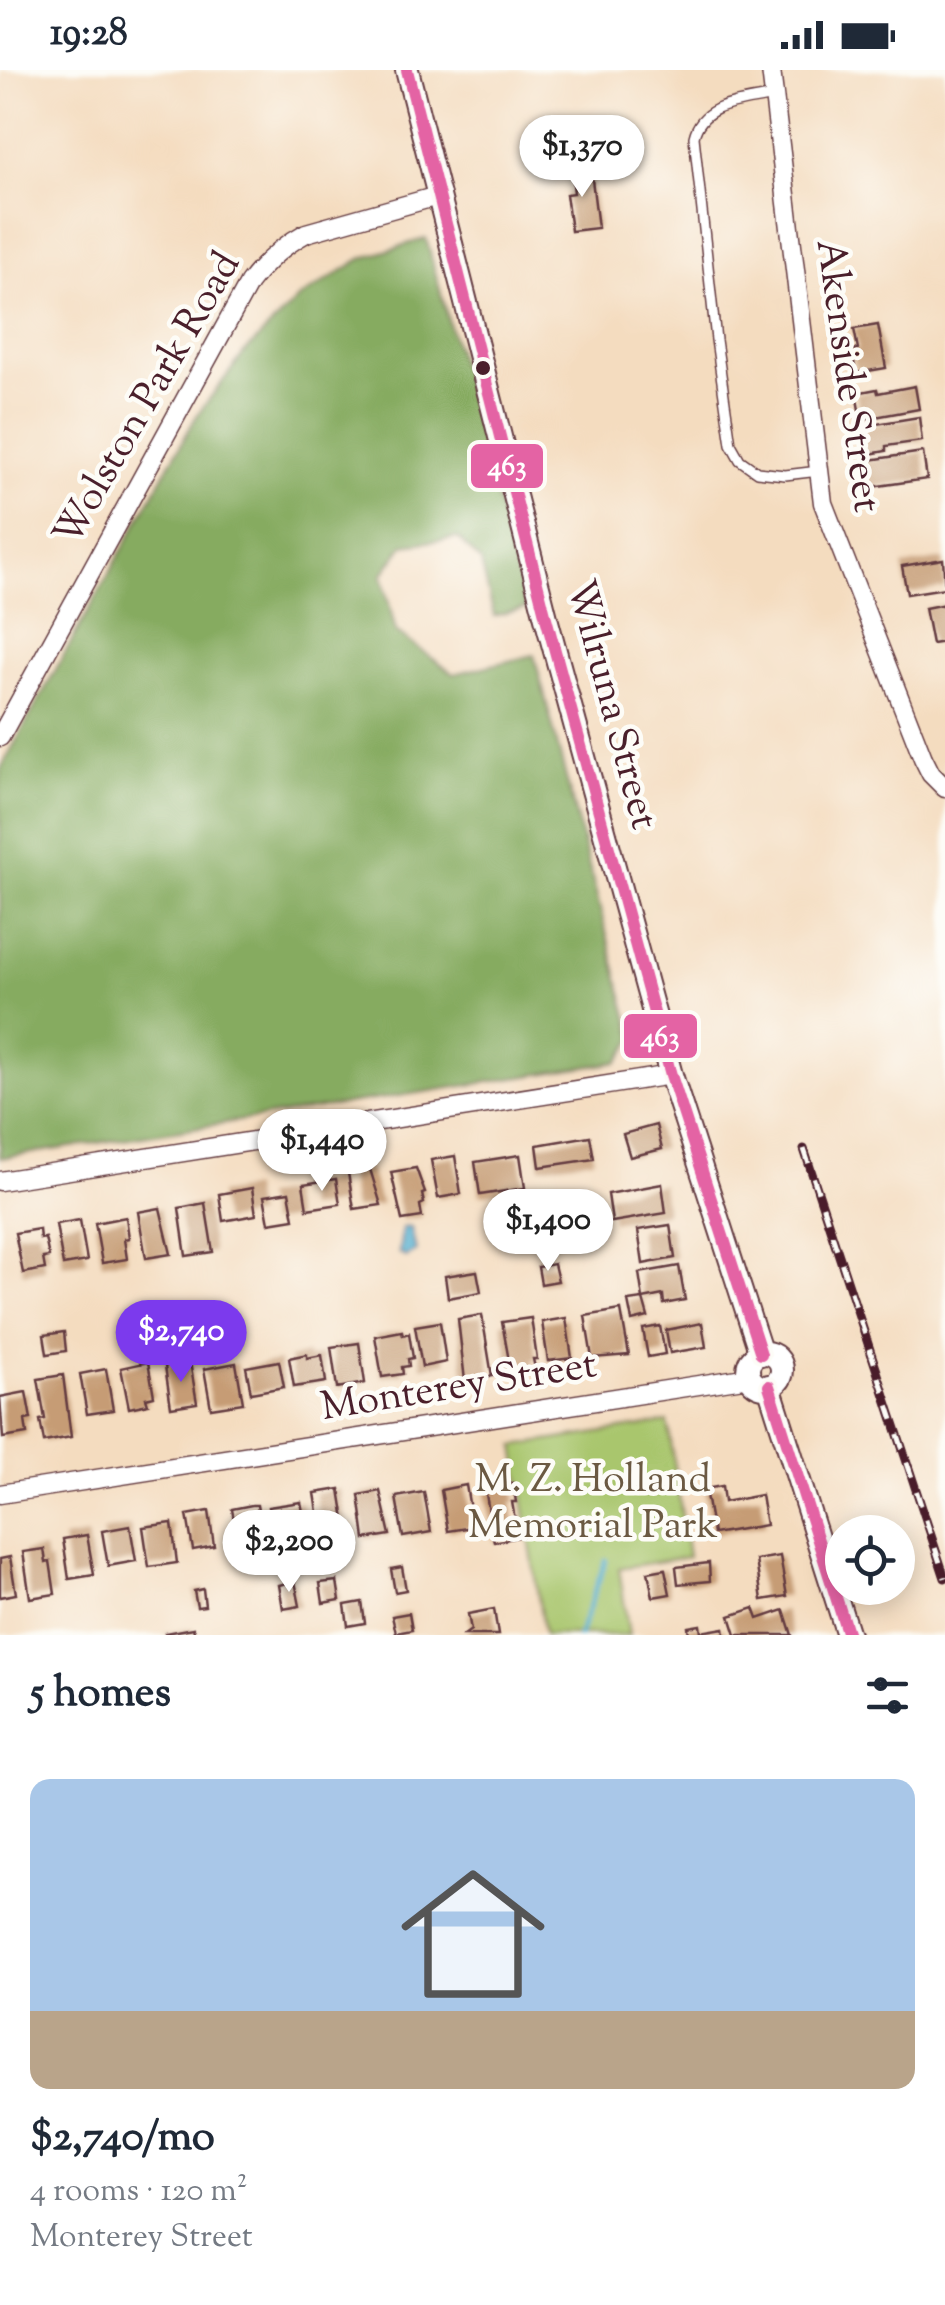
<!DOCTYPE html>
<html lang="en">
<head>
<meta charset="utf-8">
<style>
  body { margin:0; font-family:"Sorts Mill Goudy",serif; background:#f6f6f7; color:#1f2937; height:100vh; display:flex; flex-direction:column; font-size:38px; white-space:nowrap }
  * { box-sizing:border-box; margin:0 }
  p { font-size:32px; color:#747a83 }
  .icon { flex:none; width:55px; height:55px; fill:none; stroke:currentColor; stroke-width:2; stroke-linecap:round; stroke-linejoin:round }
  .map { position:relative; height:1565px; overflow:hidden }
  .details { display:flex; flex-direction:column; background:#fff; flex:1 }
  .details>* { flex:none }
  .buttons { position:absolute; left:825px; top:1445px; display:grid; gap:20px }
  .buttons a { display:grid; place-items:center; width:90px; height:90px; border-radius:50%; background:#fff; box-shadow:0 5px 25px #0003; font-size:50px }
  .price { position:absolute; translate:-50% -85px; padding:0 22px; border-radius:35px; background:#fff; color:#222; font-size:32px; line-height:65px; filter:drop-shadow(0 2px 5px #0008) }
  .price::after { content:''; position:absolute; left:50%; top:60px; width:30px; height:22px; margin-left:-15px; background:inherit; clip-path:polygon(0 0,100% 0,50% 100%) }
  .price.on { background:#7c3aed; color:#fff }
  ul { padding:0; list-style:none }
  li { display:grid; align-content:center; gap:20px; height:530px; padding:0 30px }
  li span { display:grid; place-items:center; height:310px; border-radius:20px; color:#555 }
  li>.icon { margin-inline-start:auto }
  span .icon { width:180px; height:180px; fill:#fffc; stroke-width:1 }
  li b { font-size:42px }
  h2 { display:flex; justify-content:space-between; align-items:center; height:120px; padding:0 30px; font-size:42px }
  .status { display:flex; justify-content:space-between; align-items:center; height:70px; padding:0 50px; background:#fff; direction:ltr }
  .status svg { height:28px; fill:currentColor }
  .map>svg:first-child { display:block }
  .green { fill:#a9c66d; stroke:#7a724c; stroke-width:2.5 }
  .forest { fill:#86ab60; stroke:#686546; stroke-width:2.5 }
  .water { fill:#4faccd; stroke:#4c667c; stroke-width:2.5 }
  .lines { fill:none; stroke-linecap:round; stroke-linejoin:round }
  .stream { stroke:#4faccd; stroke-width:5 }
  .building { fill:#c69c74 }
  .lane-casing { stroke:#643b41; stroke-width:12 }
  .street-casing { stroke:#643b41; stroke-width:21 }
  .secondary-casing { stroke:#643b41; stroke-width:26 }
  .lane { stroke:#fff; stroke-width:9 }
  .street { stroke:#fff; stroke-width:18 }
  .secondary { stroke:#fff; stroke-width:22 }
  .rail-casing { stroke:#4a1f2b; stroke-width:9 }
  .rail { stroke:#fdfcf7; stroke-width:5; stroke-dasharray:15; stroke-linecap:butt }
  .bus-1-casing { stroke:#fdfcf7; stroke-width:20 }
  .bus-1 { stroke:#e463a4; stroke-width:12 }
  .bus-dot { fill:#4a1f2b; stroke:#fdfcf7; stroke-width:4 }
  .labels { text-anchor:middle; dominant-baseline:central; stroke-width:9; stroke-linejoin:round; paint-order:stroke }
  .street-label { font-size:40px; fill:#4a1f2b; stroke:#fdfcf7 }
  .park-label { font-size:40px; fill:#6b5942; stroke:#fdfcf7 }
  .line-badge { stroke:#fdfcf7; stroke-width:4 }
  .badge-label { font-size:28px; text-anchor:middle; font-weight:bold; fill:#fff }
</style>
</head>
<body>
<div class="status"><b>19:28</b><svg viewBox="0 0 49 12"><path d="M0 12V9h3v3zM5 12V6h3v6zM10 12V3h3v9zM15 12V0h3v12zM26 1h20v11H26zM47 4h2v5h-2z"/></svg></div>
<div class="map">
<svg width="945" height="1565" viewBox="0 0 945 1565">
  <rect width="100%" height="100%" fill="#fdfcf7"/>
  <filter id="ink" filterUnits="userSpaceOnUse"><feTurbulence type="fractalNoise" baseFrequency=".01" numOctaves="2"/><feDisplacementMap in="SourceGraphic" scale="20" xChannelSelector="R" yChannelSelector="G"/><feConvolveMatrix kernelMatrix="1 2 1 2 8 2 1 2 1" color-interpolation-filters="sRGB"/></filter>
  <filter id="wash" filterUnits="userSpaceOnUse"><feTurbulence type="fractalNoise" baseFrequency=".0048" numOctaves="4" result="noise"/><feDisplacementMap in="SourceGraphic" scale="40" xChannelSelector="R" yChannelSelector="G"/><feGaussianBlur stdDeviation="2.25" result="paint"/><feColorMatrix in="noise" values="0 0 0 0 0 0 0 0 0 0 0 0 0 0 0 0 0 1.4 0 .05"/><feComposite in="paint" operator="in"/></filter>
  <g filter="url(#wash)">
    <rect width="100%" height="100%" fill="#f4dcbf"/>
    <polygon class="green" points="668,1352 688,1487 619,1498 629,1565 544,1565 515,1376"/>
    <polygon class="forest" points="426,168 526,538 494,546 481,492 458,468 404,475 382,505 396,562 454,604 534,585 634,969 618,992 0,1088 0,700 196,347 244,283 298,229 361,189"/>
    <polygon class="water" points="411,1157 416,1181 405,1187 399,1183 402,1158"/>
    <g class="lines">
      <polyline class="stream" points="579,1565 606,1490"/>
    </g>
    <g id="blocks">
      <g class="building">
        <polygon points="590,93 598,158 571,161 566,124 574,123 571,96"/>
        <polygon points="878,255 886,298 856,303 852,280 858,279 854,259"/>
        <polygon points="915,316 919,339 864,349 863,340 859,340 856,323 877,319 878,323"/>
        <polygon points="919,347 922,371 886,376 886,381 864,385 861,366 865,364 864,356"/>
        <polygon points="923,382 927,409 871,417 863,391"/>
        <polygon points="943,489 945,518 907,524 902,496"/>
        <polygon points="945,534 945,572 932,574 925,538"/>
        <polygon points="656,1055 662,1079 630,1087 623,1064"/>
        <polygon points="590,1066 594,1089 540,1097 537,1075"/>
        <polygon points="520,1085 525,1118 480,1125 475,1092"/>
        <polygon points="455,1086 461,1124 438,1128 431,1090"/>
        <polygon points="416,1098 425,1123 422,1124 424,1133 420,1135 422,1147 402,1150 391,1102"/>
        <polygon points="370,1099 381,1135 354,1139 348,1103"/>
        <polygon points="336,1109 340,1134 307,1139 303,1114"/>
        <polygon points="662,1114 666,1143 612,1152 608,1124"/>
        <polygon points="252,1118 256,1145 223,1151 219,1124"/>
        <polygon points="289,1122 294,1149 269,1153 264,1126"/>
        <polygon points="205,1133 213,1182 186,1186 179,1138"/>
        <polygon points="160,1138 171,1184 146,1188 138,1142"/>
        <polygon points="126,1147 129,1168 124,1169 127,1189 102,1193 95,1153"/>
        <polygon points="80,1150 87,1191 63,1195 56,1154"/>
        <polygon points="670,1155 675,1188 643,1194 638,1160"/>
        <polygon points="39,1159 40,1169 45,1168 49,1187 43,1188 45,1199 23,1203 15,1163"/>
        <polygon points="554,1194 558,1211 541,1214 538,1197"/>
        <polygon points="679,1196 685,1230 664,1234 663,1225 643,1229 639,1203"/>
        <polygon points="477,1201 481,1222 448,1228 445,1206"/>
        <polygon points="643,1229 648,1247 632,1251 628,1231"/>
        <polygon points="621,1240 629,1285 592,1288 585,1246"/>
        <polygon points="223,1243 226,1265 201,1269 197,1247"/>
        <polygon points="482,1245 492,1306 465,1311 458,1249"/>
        <polygon points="531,1248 537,1289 533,1289 535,1298 511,1302 502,1252"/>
        <polygon points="566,1248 572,1288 548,1291 542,1252"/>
        <polygon points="440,1252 446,1292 422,1297 415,1256"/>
        <polygon points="702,1253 706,1277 670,1283 666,1260"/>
        <polygon points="660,1256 665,1284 648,1287 643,1259"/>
        <polygon points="402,1261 403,1265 409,1263 413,1288 408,1289 409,1296 402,1297 403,1304 382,1307 375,1266"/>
        <polygon points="64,1262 66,1281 47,1284 44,1265"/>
        <polygon points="359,1273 365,1313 337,1318 331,1277"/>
        <polygon points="307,1284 307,1288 322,1285 326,1312 294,1317 289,1288"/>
        <polygon points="279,1291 284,1317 251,1323 246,1297"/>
        <polygon points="148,1292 154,1326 146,1328 148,1334 129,1338 121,1298"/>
        <polygon points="190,1292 197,1333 171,1337 165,1296"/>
        <polygon points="236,1293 243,1333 211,1338 204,1299"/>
        <polygon points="106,1299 113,1340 87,1344 80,1304"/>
        <polygon points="63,1305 71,1367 44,1372 40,1350 45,1349 38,1309"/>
        <polygon points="26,1322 31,1349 25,1350 27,1364 3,1368 0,1327"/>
        <polygon points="513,1413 516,1432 512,1432 518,1467 494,1472 485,1418"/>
        <polygon points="466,1415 473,1457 448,1461 441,1420"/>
        <polygon points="722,1416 724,1432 761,1425 766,1455 713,1464 705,1419"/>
        <polygon points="340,1419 346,1456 321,1461 315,1423"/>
        <polygon points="380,1421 390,1465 365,1469 359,1425"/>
        <polygon points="424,1422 431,1462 403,1467 396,1427"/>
        <polygon points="301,1432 306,1457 273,1463 268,1437"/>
        <polygon points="252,1435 257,1435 263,1470 238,1474 232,1439"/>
        <polygon points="209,1441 214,1476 193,1480 187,1445"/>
        <polygon points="172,1453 177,1493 149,1497 143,1457"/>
        <polygon points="130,1456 136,1491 108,1496 102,1461"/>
        <polygon points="87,1465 94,1505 69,1509 63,1469"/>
        <polygon points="44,1479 46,1492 50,1491 55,1524 30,1528 23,1482"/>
        <polygon points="780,1486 787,1526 762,1530 756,1490"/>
        <polygon points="10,1487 16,1524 0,1527 0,1489"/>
        <polygon points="709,1493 710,1511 678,1514 676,1497"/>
        <polygon points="402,1497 406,1520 395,1522 391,1499"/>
        <polygon points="665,1499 670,1524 653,1527 648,1502"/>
        <polygon points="295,1511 300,1536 283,1539 279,1515"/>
        <polygon points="337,1511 340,1530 323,1533 320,1513"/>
        <polygon points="203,1519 205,1536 197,1537 194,1521"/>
        <polygon points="362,1532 365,1553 348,1556 345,1535"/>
        <polygon points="754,1538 758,1549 784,1540 792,1565 736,1565 730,1546"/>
        <polygon points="494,1539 498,1565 464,1565 471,1560 468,1544"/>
        <polygon points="409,1543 412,1560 396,1563 392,1546"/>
        <polygon points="700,1555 701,1562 724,1558 725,1565 689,1565 688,1557"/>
        <polygon points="193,1558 195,1565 165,1565 165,1563"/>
      </g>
    </g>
  </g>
  <g filter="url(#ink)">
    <use href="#blocks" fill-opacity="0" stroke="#643b41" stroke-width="2.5"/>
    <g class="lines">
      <defs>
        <path id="lane" d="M 773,26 C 743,33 702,32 694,67 L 716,270 L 731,374 L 740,390 L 757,402 L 785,405 L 819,401"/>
        <g id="street">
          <polyline points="771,0 823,433 923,688 931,704 945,718"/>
          <path d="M 0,667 L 249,213 C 265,192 282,176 306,163 L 441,125"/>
          <polyline points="0,1111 671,1005"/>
          <polyline points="0,1424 750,1307"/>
        </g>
        <g id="secondary">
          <polyline points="407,0 546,548 671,1005 761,1284"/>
          <circle cx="765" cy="1300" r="17"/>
          <polyline points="769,1316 848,1565"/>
        </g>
      </defs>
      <use href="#lane" class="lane-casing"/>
      <use href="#street" class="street-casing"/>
      <use href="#secondary" class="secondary-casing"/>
      <use href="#lane" class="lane"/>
      <use href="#street" class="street"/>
      <use href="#secondary" class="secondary"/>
      <defs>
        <polyline id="rail" points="804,1079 945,1508"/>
      </defs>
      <use href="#rail" class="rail-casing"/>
      <use href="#rail" class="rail"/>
      <defs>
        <g id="bus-1">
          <polyline points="407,0 546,548 671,1005 761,1284"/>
          <polyline points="769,1316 848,1565"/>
        </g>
      </defs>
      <use href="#bus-1" class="bus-1-casing"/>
      <use href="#bus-1" class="bus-1"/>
    </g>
  </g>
  <circle class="bus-dot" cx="483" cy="298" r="9"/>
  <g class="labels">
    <g class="street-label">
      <text transform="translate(846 306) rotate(82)">Akenside Street</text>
      <text transform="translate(149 330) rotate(-60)">Wolston Park Road</text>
      <text transform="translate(610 635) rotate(75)">Wilruna Street</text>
      <text transform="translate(459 1318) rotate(-9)">Monterey Street</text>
    </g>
    <g class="park-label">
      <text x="593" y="1411">M. Z. Holland<tspan x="593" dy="46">Memorial Park</tspan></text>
    </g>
  </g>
  <g class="line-badge">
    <rect x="469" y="372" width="76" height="48" rx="10" fill="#e463a4"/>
    <rect x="622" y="942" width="77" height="48" rx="10" fill="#e463a4"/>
  </g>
  <g class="badge-label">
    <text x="507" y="405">463</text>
    <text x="660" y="976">463</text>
  </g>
</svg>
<div class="buttons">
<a><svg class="icon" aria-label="locate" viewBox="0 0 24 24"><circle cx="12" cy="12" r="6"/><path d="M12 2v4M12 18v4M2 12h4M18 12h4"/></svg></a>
</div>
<b class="price" style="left:582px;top:130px">$1,370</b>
<b class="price" style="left:322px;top:1124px">$1,440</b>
<b class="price" style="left:548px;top:1204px">$1,400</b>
<b class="price on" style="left:181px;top:1315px">$2,740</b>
<b class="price" style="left:289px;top:1525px">$2,200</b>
</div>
<section class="details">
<h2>5 homes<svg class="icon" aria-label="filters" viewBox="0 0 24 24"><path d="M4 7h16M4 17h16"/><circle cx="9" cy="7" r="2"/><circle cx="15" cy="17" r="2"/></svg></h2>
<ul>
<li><span style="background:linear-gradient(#a9c7e8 75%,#b9a48a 0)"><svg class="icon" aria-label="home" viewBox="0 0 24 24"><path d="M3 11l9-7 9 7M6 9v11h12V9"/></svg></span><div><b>$2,740/mo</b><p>4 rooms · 120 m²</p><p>Monterey Street</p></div></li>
</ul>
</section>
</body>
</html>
